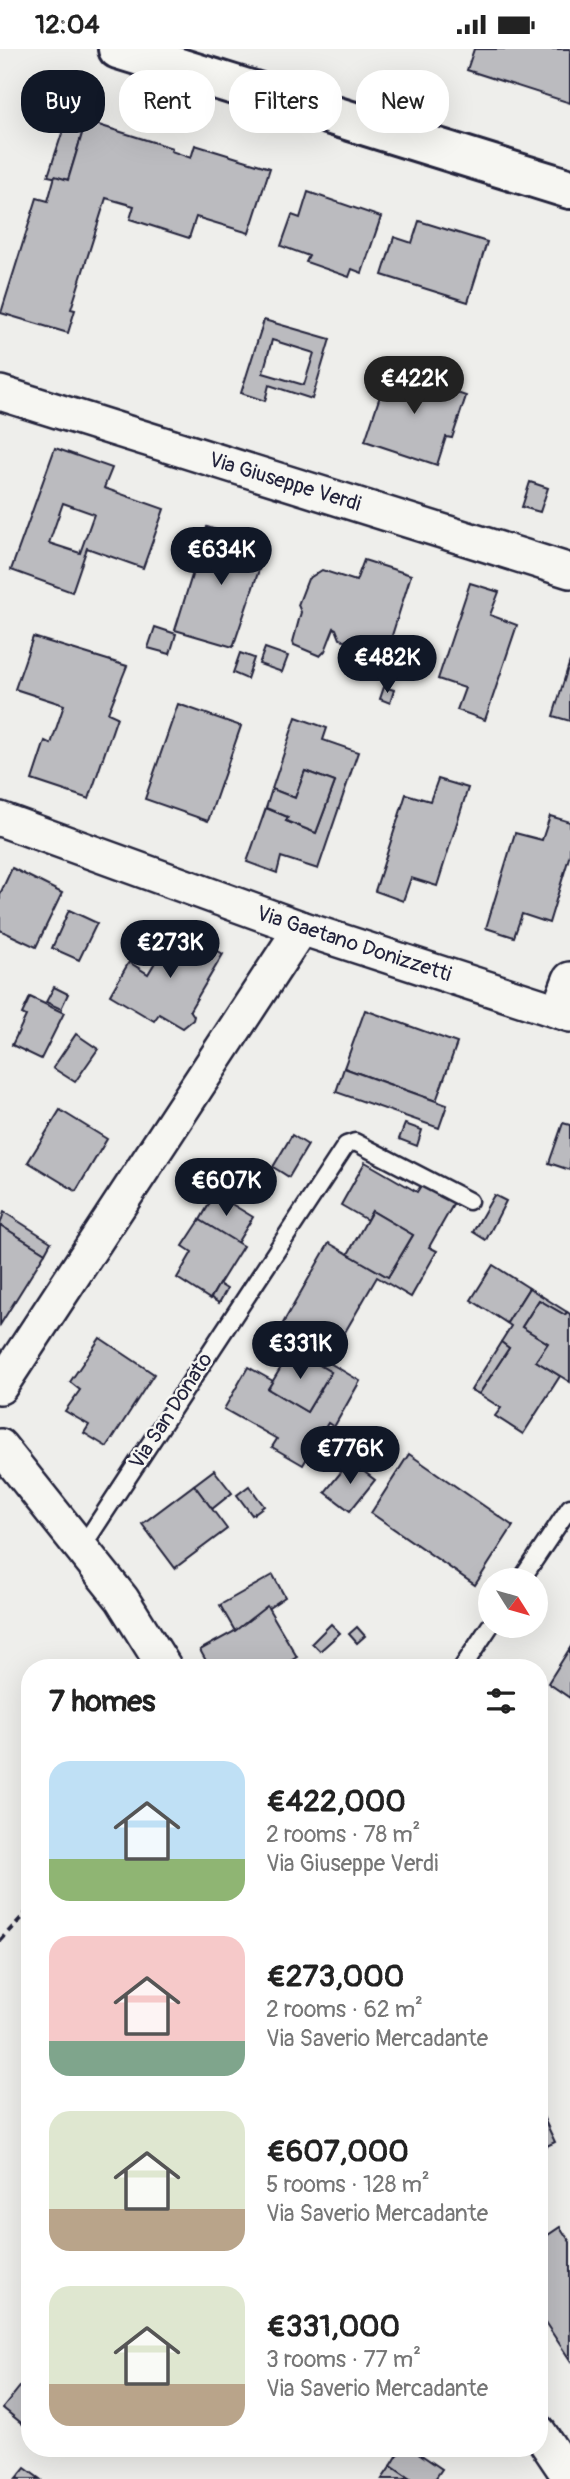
<!DOCTYPE html>
<html lang="en">
<head>
<meta charset="utf-8">
<style>
  body { margin:0; font-family:Pangolin,sans-serif; background:#f2f2f2; color:#222; height:100vh; display:flex; flex-direction:column; font-size:26px; white-space:nowrap }
  * { box-sizing:border-box; margin:0 }
  p { font-size:23px; color:#767676 }
  .icon { flex:none; width:38px; height:38px; fill:none; stroke:currentColor; stroke-width:2; stroke-linecap:round; stroke-linejoin:round }
  .map { position:relative; flex:1; overflow:hidden }
  .sheet { position:absolute; left:21px; top:1610px; width:527px; height:798px; display:flex; flex-direction:column; background:#fff; border-radius:28px; box-shadow:0 7px 28px #0002 }
  .sheet>* { flex:none }
  .banner { position:absolute; left:21px; top:21px; width:528px; height:63px; display:flex; gap:14px }
  .needle { width:46px; rotate:127deg }
  .fabs { position:absolute; left:478px; top:1519px; display:grid; gap:14px }
  .fabs a { display:grid; place-items:center; width:70px; height:70px; border-radius:50%; background:#fff; box-shadow:0 7px 28px #0002; font-size:35px }
  .price { position:absolute; translate:-50% -60px; padding:0 16px; border-radius:24px; background:#111827; color:#fff; font-size:23px; line-height:46px; filter:drop-shadow(0 2px 4px #0008) }
  .price::after { content:''; position:absolute; left:50%; top:42px; width:21px; height:16px; margin-left:-10px; background:inherit; clip-path:polygon(0 0,100% 0,50% 100%) }
  .price.current { background:#222; color:#fff }
  ul { padding:0; list-style:none }
  li { display:flex; align-items:center; gap:21px; height:175px; padding:0 28px }
  li span { display:grid; place-items:center; flex:none; width:196px; height:140px; border-radius:21px; color:#555 }
  li>.icon { margin-inline-start:auto }
  span .icon { width:84px; height:84px; fill:#fffc; stroke-width:1 }
  li b { font-size:30px }
  h2 { display:flex; justify-content:space-between; align-items:center; height:84px; padding:0 28px; font-size:30px }
  .tag { padding:0 24px; border-radius:28px; background:#fff; box-shadow:0 7px 28px #0002; font-size:24px; line-height:63px }
  .tag.current { background:#111827; color:#fff }
  .status { display:flex; justify-content:space-between; align-items:center; height:49px; padding:0 35px; background:#fff; direction:ltr }
  .status svg { height:19px; fill:currentColor }
  .map>svg:first-child { display:block }
  .building { fill:#bbbbbf; stroke:#22223b; stroke-width:2; fill-rule:evenodd }
  .lines { fill:none; stroke-linecap:round; stroke-linejoin:round }
  .lane-casing { stroke:#22223b; stroke-width:21 }
  .street-casing { stroke:#22223b; stroke-width:38 }
  .secondary-casing { stroke:#22223b; stroke-width:44 }
  .path { stroke:#22223b; stroke-width:4.5; stroke-dasharray:7 5; stroke-linecap:butt }
  .lane { stroke:#f6f6f2; stroke-width:16 }
  .street { stroke:#f6f6f2; stroke-width:33 }
  .secondary { stroke:#f6f6f2; stroke-width:38 }
  .labels { text-anchor:middle; dominant-baseline:central; stroke-width:5; stroke-linejoin:round; paint-order:stroke }
  .street-label { font-size:21px; fill:#22223b; stroke:#f6f6f2 }
</style>
</head>
<body>
<div class="status"><b>12:04</b><svg viewBox="0 0 49 12"><path d="M0 12V9h3v3zM5 12V6h3v6zM10 12V3h3v9zM15 12V0h3v12zM26 1h20v11H26zM47 4h2v5h-2z"/></svg></div>
<div class="map">
<svg width="570" height="2430" viewBox="0 0 570 2430">
  <rect width="100%" height="100%" fill="#eeeeeb"/>
  <filter id="ink" filterUnits="userSpaceOnUse"><feTurbulence type="fractalNoise" baseFrequency=".0143" numOctaves="2"/><feDisplacementMap in="SourceGraphic" scale="14" xChannelSelector="R" yChannelSelector="G"/><feConvolveMatrix kernelMatrix="1 2 1 2 8 2 1 2 1" color-interpolation-filters="sRGB"/></filter>
  <g filter="url(#ink)">
    <g class="building">
      <polygon points="474,0 570,0 570,54 467,21"/>
      <polygon points="67,69 85,75 68,131 48,127"/>
      <polygon points="89,73 172,99 171,102 191,109 195,96 270,119 249,184 196,168 189,189 130,170 134,157 106,149 71,260 75,261 68,284 1,264 37,149 48,152 55,127 68,131 85,75 88,76"/>
      <polygon points="308,143 381,168 362,224 352,220 349,228 306,213 309,207 281,197 292,166 300,169"/>
      <polygon points="419,172 487,193 468,253 382,226 394,188 412,194"/>
      <path d="M 264,271 L 330,290 L 312,350 L 269,336 L 265,352 L 241,344 ZM 272,291 L 314,304 L 304,336 L 263,324 Z"/>
      <polygon points="391,314 419,323 417,330 466,347 452,389 446,388 437,416 365,392"/>
      <path d="M 55,399 L 112,419 L 104,439 L 164,460 L 143,519 L 87,499 L 72,543 L 11,521 ZM 63,454 L 94,465 L 80,504 L 49,494 Z"/>
      <polygon points="530,433 548,439 540,463 522,458"/>
      <polygon points="207,478 267,497 233,598 175,581"/>
      <polygon points="364,511 411,526 389,596 363,588 356,594 340,590 336,580 334,579 325,602 320,607 294,596 293,593 301,563 298,556 308,530 322,521 356,532"/>
      <polygon points="470,534 499,543 490,566 517,576 485,671 457,661 465,639 438,630"/>
      <polygon points="155,578 176,585 170,605 148,599"/>
      <polygon points="33,588 127,617 108,664 117,668 89,750 32,731 45,692 51,695 64,656 15,640"/>
      <polygon points="265,599 288,607 282,623 259,615"/>
      <polygon points="240,604 254,609 247,630 233,624"/>
      <polygon points="570,612 570,672 553,667"/>
      <polygon points="384,638 394,641 390,654 380,650"/>
      <polygon points="178,655 241,677 208,772 145,750"/>
      <polygon points="296,668 327,679 323,691 358,703 318,820 281,808 277,824 247,813 266,759 288,768 286,772 316,784 335,733 305,722 295,749 272,740"/>
      <polygon points="305,722 335,733 316,784 286,772 288,768 266,759 272,740 295,749"/>
      <polygon points="438,730 468,739 437,837 411,829 403,852 375,842 406,745 430,752"/>
      <polygon points="550,767 570,773 570,805 549,874 522,865 514,888 486,879 515,784 542,791"/>
      <polygon points="12,819 62,844 36,898 0,881 0,845"/>
      <polygon points="69,861 97,874 79,911 52,899"/>
      <polygon points="177,877 223,905 190,961 194,967 193,971 183,979 159,965 154,972 110,946 129,913 148,925"/>
      <polygon points="54,938 68,945 61,960 46,953"/>
      <polygon points="30,948 64,964 41,1010 12,996 26,967 22,965"/>
      <polygon points="365,961 457,994 436,1052 344,1019"/>
      <polygon points="76,985 98,1000 75,1033 53,1019"/>
      <polygon points="344,1019 447,1056 439,1079 336,1043"/>
      <polygon points="60,1061 107,1090 76,1142 28,1113"/>
      <polygon points="563,1074 570,1076 570,1121 549,1114"/>
      <polygon points="405,1075 422,1081 417,1097 399,1090"/>
      <polygon points="292,1086 308,1096 289,1128 273,1118"/>
      <polygon points="365,1113 417,1143 422,1135 454,1154 429,1198 437,1202 411,1248 377,1228 334,1302 328,1313 360,1332 334,1378 328,1374 303,1416 272,1398 277,1390 224,1360 248,1318 273,1332 268,1340 307,1363 331,1323 274,1290 329,1194 388,1228 413,1186 372,1162 367,1171 341,1156"/>
      <polygon points="215,1145 253,1168 237,1194 200,1171"/>
      <polygon points="494,1146 506,1152 486,1191 473,1183"/>
      <polygon points="372,1162 413,1186 388,1228 348,1205"/>
      <polygon points="4,1163 51,1193 45,1204 0,1176"/>
      <polygon points="200,1171 243,1197 210,1250 177,1229 192,1203 183,1197"/>
      <polygon points="0,1176 45,1204 0,1276"/>
      <polygon points="493,1216 529,1239 507,1274 471,1251"/>
      <polygon points="219,1235 227,1240 219,1254 211,1249"/>
      <polygon points="529,1239 567,1263 565,1266 539,1251 522,1278 548,1294 536,1312 560,1327 523,1385 495,1367 501,1359 479,1345 509,1299 501,1293 511,1277 507,1274"/>
      <polygon points="539,1251 565,1266 567,1263 570,1265 570,1333 536,1312 548,1294 522,1278"/>
      <polygon points="100,1289 154,1325 107,1398 84,1384 89,1376 65,1362 80,1341 70,1333"/>
      <polygon points="501,1293 509,1299 479,1345 471,1341"/>
      <polygon points="292,1300 331,1323 307,1363 268,1340"/>
      <polygon points="409,1405 513,1477 475,1536 371,1464"/>
      <polygon points="350,1412 375,1431 350,1462 325,1443"/>
      <polygon points="214,1421 232,1444 212,1460 194,1436"/>
      <polygon points="194,1436 227,1480 175,1519 142,1475"/>
      <polygon points="249,1437 264,1457 252,1466 237,1446"/>
      <polygon points="273,1526 285,1548 235,1582 220,1556"/>
      <polygon points="267,1557 297,1608 279,1619 210,1619 200,1601 235,1582"/>
      <polygon points="331,1575 340,1584 320,1602 312,1594"/>
      <polygon points="357,1578 365,1587 357,1594 349,1585"/>
      <polygon points="570,1599 570,1649 548,1634"/>
      <polygon points="539,2059 555,2093 539,2101"/>
      <polygon points="560,2178 570,2193 570,2311 539,2264 539,2192"/>
      <polygon points="30,2325 30,2371 25,2377 3,2359"/>
      <polygon points="402,2399 411,2399 442,2420 435,2430 410,2430 391,2417"/>
      <polygon points="391,2417 410,2430 382,2430"/>
      <polygon points="25,2419 40,2430 16,2430"/>
    </g>
    <g class="lines">
      <defs>
        <g id="lane">
          <polyline points="82,1498 346,1096 355,1093 469,1152"/>
          <polyline points="521,1531 570,1458"/>
          <polyline points="462,1619 490,1577"/>
        </g>
        <g id="street">
          <polyline points="0,344 570,522"/>
          <polyline points="0,770 301,879 570,966"/>
          <polyline points="558,962 570,930"/>
          <polyline points="0,1338 301,879"/>
          <polyline points="0,1397 122,1550 165,1619"/>
          <polyline points="539,2383 570,2429"/>
        </g>
        <polyline id="secondary" points="118,0 570,140"/>
      </defs>
      <use href="#lane" class="lane-casing"/>
      <use href="#street" class="street-casing"/>
      <use href="#secondary" class="secondary-casing"/>
      <polyline class="path" points="0,1892 30,1860"/>
      <use href="#lane" class="lane"/>
      <use href="#street" class="street"/>
      <use href="#secondary" class="secondary"/>
    </g>
  </g>
  <g class="labels">
    <g class="street-label">
      <text transform="translate(285 433) rotate(17)">Via Giuseppe Verdi</text>
      <text transform="translate(354 895) rotate(18)">Via Gaetano Donizzetti</text>
      <text transform="translate(171 1362) rotate(-57)">Via San Donato</text>
    </g>
  </g>
</svg>
<div class="fabs">
<a><svg class="needle" viewBox="-14 -14 28 28"><path d="M0-13l5 13h-10z" fill="#e53935"/><path d="M0 13l5-13h-10z" fill="#767676"/></svg></a>
</div>
<b class="price current" style="left:414px;top:367px">€422K</b>
<b class="price" style="left:221px;top:538px">€634K</b>
<b class="price" style="left:387px;top:646px">€482K</b>
<b class="price" style="left:170px;top:931px">€273K</b>
<b class="price" style="left:226px;top:1169px">€607K</b>
<b class="price" style="left:300px;top:1332px">€331K</b>
<b class="price" style="left:350px;top:1437px">€776K</b>
<div class="banner">
<a class="tag current">Buy</a>
<a class="tag">Rent</a>
<a class="tag">Filters</a>
<a class="tag">New</a>
</div>
<section class="sheet">
<h2>7 homes<svg class="icon" aria-label="filters" viewBox="0 0 24 24"><path d="M4 7h16M4 17h16"/><circle cx="9" cy="7" r="2"/><circle cx="15" cy="17" r="2"/></svg></h2>
<ul>
<li><span style="background:linear-gradient(#bfe0f5 70%,#8fb573 0)"><svg class="icon" aria-label="home" viewBox="0 0 24 24"><path d="M3 11l9-7 9 7M6 9v11h12V9"/></svg></span><div><b>€422,000</b><p>2 rooms · 78 m²</p><p>Via Giuseppe Verdi</p></div></li>
<li><span style="background:linear-gradient(#f6c9c9 75%,#7fa58c 0)"><svg class="icon" aria-label="home" viewBox="0 0 24 24"><path d="M3 11l9-7 9 7M6 9v11h12V9"/></svg></span><div><b>€273,000</b><p>2 rooms · 62 m²</p><p>Via Saverio Mercadante</p></div></li>
<li><span style="background:linear-gradient(#dfe7d0 70%,#b9a48a 0)"><svg class="icon" aria-label="home" viewBox="0 0 24 24"><path d="M3 11l9-7 9 7M6 9v11h12V9"/></svg></span><div><b>€607,000</b><p>5 rooms · 128 m²</p><p>Via Saverio Mercadante</p></div></li>
<li><span style="background:linear-gradient(#dfe7d0 70%,#b9a48a 0)"><svg class="icon" aria-label="home" viewBox="0 0 24 24"><path d="M3 11l9-7 9 7M6 9v11h12V9"/></svg></span><div><b>€331,000</b><p>3 rooms · 77 m²</p><p>Via Saverio Mercadante</p></div></li>
</ul>
</section>
</div>
</body>
</html>
